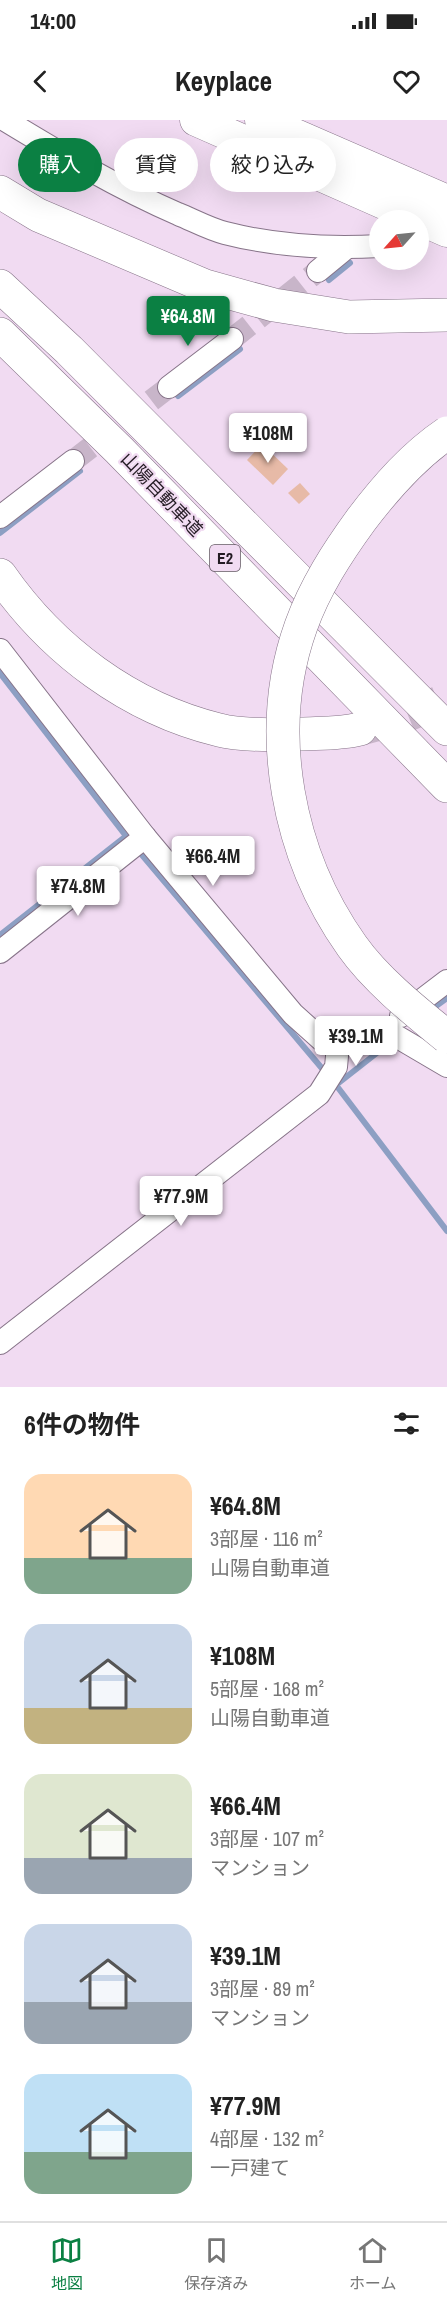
<!DOCTYPE html>
<html lang="ja">
<head>
<meta charset="utf-8">
<style>
  body { margin:0; font-family:"Archivo Narrow","Noto Sans JP",sans-serif; background:#f6f6f6; color:#222; height:100vh; display:flex; flex-direction:column; font-size:22px; white-space:nowrap }
  * { box-sizing:border-box; margin:0 }
  p { font-size:20px; color:#767676 }
  .icon { flex:none; width:33px; height:33px; fill:none; stroke:currentColor; stroke-width:2; stroke-linecap:round; stroke-linejoin:round }
  .map { position:relative; height:1267px; overflow:hidden }
  .drawer { display:flex; flex-direction:column; background:#fff; flex:1 }
  .drawer>* { flex:none }
  .hud { position:absolute; left:18px; top:18px; width:411px; height:54px; display:flex; gap:12px }
  .needle { width:39px; rotate:243deg }
  .buttons { position:absolute; left:369px; top:90px; display:grid; gap:12px }
  .buttons a { display:grid; place-items:center; width:60px; height:60px; border-radius:50%; background:#fff; box-shadow:0 6px 24px #0002; font-size:30px }
  .price { position:absolute; translate:-50% -51px; padding:0 14px; border-radius:6px; background:#fff; color:#222; font-size:20px; line-height:39px; filter:drop-shadow(0 2px 3px #0008) }
  .price::after { content:''; position:absolute; left:50%; top:36px; width:18px; height:14px; margin-left:-9px; background:inherit; clip-path:polygon(0 0,100% 0,50% 100%) }
  .price.active { background:#0b8043; color:#fff }
  ul { padding:0; list-style:none }
  li { display:flex; align-items:center; gap:18px; height:150px; padding:0 24px }
  li span { display:grid; place-items:center; flex:none; width:168px; height:120px; border-radius:18px; color:#555 }
  li>.icon { margin-inline-start:auto }
  span .icon { width:72px; height:72px; fill:#fffc; stroke-width:1 }
  li b { font-size:26px }
  h2 { display:flex; justify-content:space-between; align-items:center; height:72px; padding:0 24px; font-size:26px }
  .pill { padding:0 21px; border-radius:27px; background:#fff; box-shadow:0 6px 24px #0002; font-size:21px; line-height:54px }
  .pill.active { background:#0b8043; color:#fff }
  .status { display:flex; justify-content:space-between; align-items:center; height:42px; padding:0 30px; background:#fff; direction:ltr }
  .status svg { height:16px; fill:currentColor }
  header { display:flex; justify-content:space-between; align-items:center; height:78px; padding:0 24px; background:#fff; font-size:27px; font-weight:700 }
  .tabs { display:flex; justify-content:space-around; align-items:center; height:84px; border-top:2px solid #e0e0e0; background:#fff; font-size:16px; color:#767676 }
  .tabs a { display:grid; justify-items:center; gap:3px }
  .tabs .active { color:#0b8043 }
  .map>svg:first-child { display:block }
  .lines { fill:none; stroke-linecap:round; stroke-linejoin:round }
  .stream { stroke:#8d9fc3; stroke-width:6 }
  .building { fill:#e7baa7 }
  .street-tunnel { stroke:#c8b5c9; stroke-width:22; stroke-dasharray:22 11; stroke-linecap:butt }
  .highway-tunnel { stroke:#c8b5c9; stroke-width:33; stroke-dasharray:33 16; stroke-linecap:butt }
  .street-casing { stroke:#877489; stroke-width:24 }
  .secondary-casing { stroke:#877489; stroke-width:33 }
  .highway-casing { stroke:#877489; stroke-width:34 }
  .street { stroke:#fff; stroke-width:22 }
  .secondary { stroke:#fff; stroke-width:32 }
  .highway { stroke:#fff; stroke-width:33 }
  .highway-bridge-casing { stroke:#877489; stroke-width:34; stroke-linecap:butt }
  .highway-bridge { stroke:#fff; stroke-width:33 }
  .labels { text-anchor:middle; dominant-baseline:central; stroke-width:4.5; stroke-linejoin:round; paint-order:stroke }
  .shield { fill:#f1dbf2; stroke:#615561; stroke-width:1.5 }
  .shield-label { font-size:16px; font-weight:bold; fill:#231b23 }
  .street-label { font-size:18px; fill:#231b23; stroke:#f1dbf2 }
</style>
</head>
<body>
<div class="status"><b>14:00</b><svg viewBox="0 0 49 12"><path d="M0 12V9h3v3zM5 12V6h3v6zM10 12V3h3v9zM15 12V0h3v12zM26 1h20v11H26zM47 4h2v5h-2z"/></svg></div>
<header><svg class="icon" aria-label="back" viewBox="0 0 24 24"><path d="M15 5l-7 7 7 7"/></svg>Keyplace<svg class="icon" aria-label="heart" viewBox="0 0 24 24"><path d="M12 20l-8-8c-3-5 5-10 8-4 3-6 11-1 8 4z"/></svg></header>
<div class="map">
<svg width="447" height="1267" viewBox="0 0 447 1267">
  <rect width="100%" height="100%" fill="#f1dbf2"/>
  <g class="lines">
    <g class="stream">
      <polyline points="329,160 350,143"/>
      <polyline points="178,276 240,229"/>
      <polyline points="0,413 80,351"/>
      <polyline points="0,553 126,716 336,965 447,1111"/>
      <polyline points="0,815 126,716"/>
      <polyline points="436,886 447,878"/>
      <polyline points="336,965 387,925"/>
    </g>
  </g>
  <g class="building">
    <polygon points="262,324 288,349 273,365 247,340"/>
    <polygon points="300,363 310,374 299,384 288,373"/>
  </g>
  <g class="lines">
    <g class="street-tunnel">
      <polyline points="232,219 318,151"/>
      <polyline points="73,341 169,267"/>
    </g>
    <polyline class="highway-tunnel" points="361,609 398,599 447,579"/>
    <defs>
      <g id="street">
        <path d="M 5,0 C 61,34 118,68 178,94 C 193,100 209,109 225,113 C 276,126 327,129 380,126"/>
        <polyline points="318,151 346,128"/>
        <polyline points="169,267 232,219"/>
        <polyline points="0,397 73,341"/>
        <polyline points="0,530 145,717 293,894 322,920 338,925 352,922 384,909 447,946"/>
        <polyline points="0,832 145,717"/>
        <polyline points="401,896 447,861"/>
        <polyline points="0,1223 319,974 336,947 338,925"/>
      </g>
      <g id="secondary">
        <polyline points="196,0 447,111"/>
        <polyline points="261,0 447,81"/>
      </g>
      <g id="highway">
        <polyline points="0,72 38,95 205,166 274,185 349,197 447,195"/>
        <polyline points="0,166 69,230 447,609"/>
        <polyline points="0,214 119,330 447,666"/>
        <path d="M 0,455 C 52,530 129,588 219,610 C 241,616 277,615 301,614 C 321,613 340,614 360,609"/>
      </g>
    </defs>
    <use href="#street" class="street-casing"/>
    <use href="#secondary" class="secondary-casing"/>
    <use href="#highway" class="highway-casing"/>
    <use href="#street" class="street"/>
    <use href="#secondary" class="secondary"/>
    <use href="#highway" class="highway"/>
    <defs>
      <path id="highway-bridge" d="M 447,313 C 413,336 386,367 361,400 C 337,433 315,467 301,506 C 263,612 288,736 352,826 C 376,860 415,891 447,917"/>
    </defs>
    <use href="#highway-bridge" class="highway-bridge-casing"/>
    <use href="#highway-bridge" class="highway-bridge"/>
  </g>
  <g class="labels">
    <rect class="shield" x="210" y="425" width="30" height="26" rx="4.5"/>
    <g class="shield-label">
      <text x="225" y="438">E2</text>
    </g>
    <g class="street-label">
      <text transform="translate(162 374) rotate(46)">山陽自動車道</text>
    </g>
  </g>
</svg>
<div class="buttons">
<a><svg class="needle" viewBox="-14 -14 28 28"><path d="M0-13l5 13h-10z" fill="#e53935"/><path d="M0 13l5-13h-10z" fill="#767676"/></svg></a>
</div>
<b class="price active" style="left:188px;top:227px">¥64.8M</b>
<b class="price" style="left:268px;top:344px">¥108M</b>
<b class="price" style="left:213px;top:767px">¥66.4M</b>
<b class="price" style="left:78px;top:797px">¥74.8M</b>
<b class="price" style="left:356px;top:947px">¥39.1M</b>
<b class="price" style="left:181px;top:1107px">¥77.9M</b>
<div class="hud">
<a class="pill active">購入</a>
<a class="pill">賃貸</a>
<a class="pill">絞り込み</a>
</div>
</div>
<section class="drawer">
<h2>6件の物件<svg class="icon" aria-label="filters" viewBox="0 0 24 24"><path d="M4 7h16M4 17h16"/><circle cx="9" cy="7" r="2"/><circle cx="15" cy="17" r="2"/></svg></h2>
<ul>
<li><span style="background:linear-gradient(#ffd9b3 70%,#7fa58c 0)"><svg class="icon" aria-label="home" viewBox="0 0 24 24"><path d="M3 11l9-7 9 7M6 9v11h12V9"/></svg></span><div><b>¥64.8M</b><p>3部屋 · 116 m²</p><p>山陽自動車道</p></div></li>
<li><span style="background:linear-gradient(#c9d6e8 70%,#c2b280 0)"><svg class="icon" aria-label="home" viewBox="0 0 24 24"><path d="M3 11l9-7 9 7M6 9v11h12V9"/></svg></span><div><b>¥108M</b><p>5部屋 · 168 m²</p><p>山陽自動車道</p></div></li>
<li><span style="background:linear-gradient(#dfe7d0 70%,#9aa5b1 0)"><svg class="icon" aria-label="home" viewBox="0 0 24 24"><path d="M3 11l9-7 9 7M6 9v11h12V9"/></svg></span><div><b>¥66.4M</b><p>3部屋 · 107 m²</p><p>マンション</p></div></li>
<li><span style="background:linear-gradient(#c9d6e8 65%,#9aa5b1 0)"><svg class="icon" aria-label="home" viewBox="0 0 24 24"><path d="M3 11l9-7 9 7M6 9v11h12V9"/></svg></span><div><b>¥39.1M</b><p>3部屋 · 89 m²</p><p>マンション</p></div></li>
<li><span style="background:linear-gradient(#bfe0f5 65%,#7fa58c 0)"><svg class="icon" aria-label="home" viewBox="0 0 24 24"><path d="M3 11l9-7 9 7M6 9v11h12V9"/></svg></span><div><b>¥77.9M</b><p>4部屋 · 132 m²</p><p>一戸建て</p></div></li>
</ul>
</section>
<nav class="tabs">
<a class="active"><svg class="icon" aria-label="map" viewBox="0 0 24 24"><path d="M3 6l6-2 6 2 6-2v14l-6 2-6-2-6 2zM9 4v14M15 6v14"/></svg>地図</a>
<a><svg class="icon" aria-label="saved" viewBox="0 0 24 24"><path d="M7 4h10v16l-5-4-5 4z"/></svg>保存済み</a>
<a><svg class="icon" aria-label="home" viewBox="0 0 24 24"><path d="M3 11l9-7 9 7M6 9v11h12V9"/></svg>ホーム</a>
</nav>
</body>
</html>
